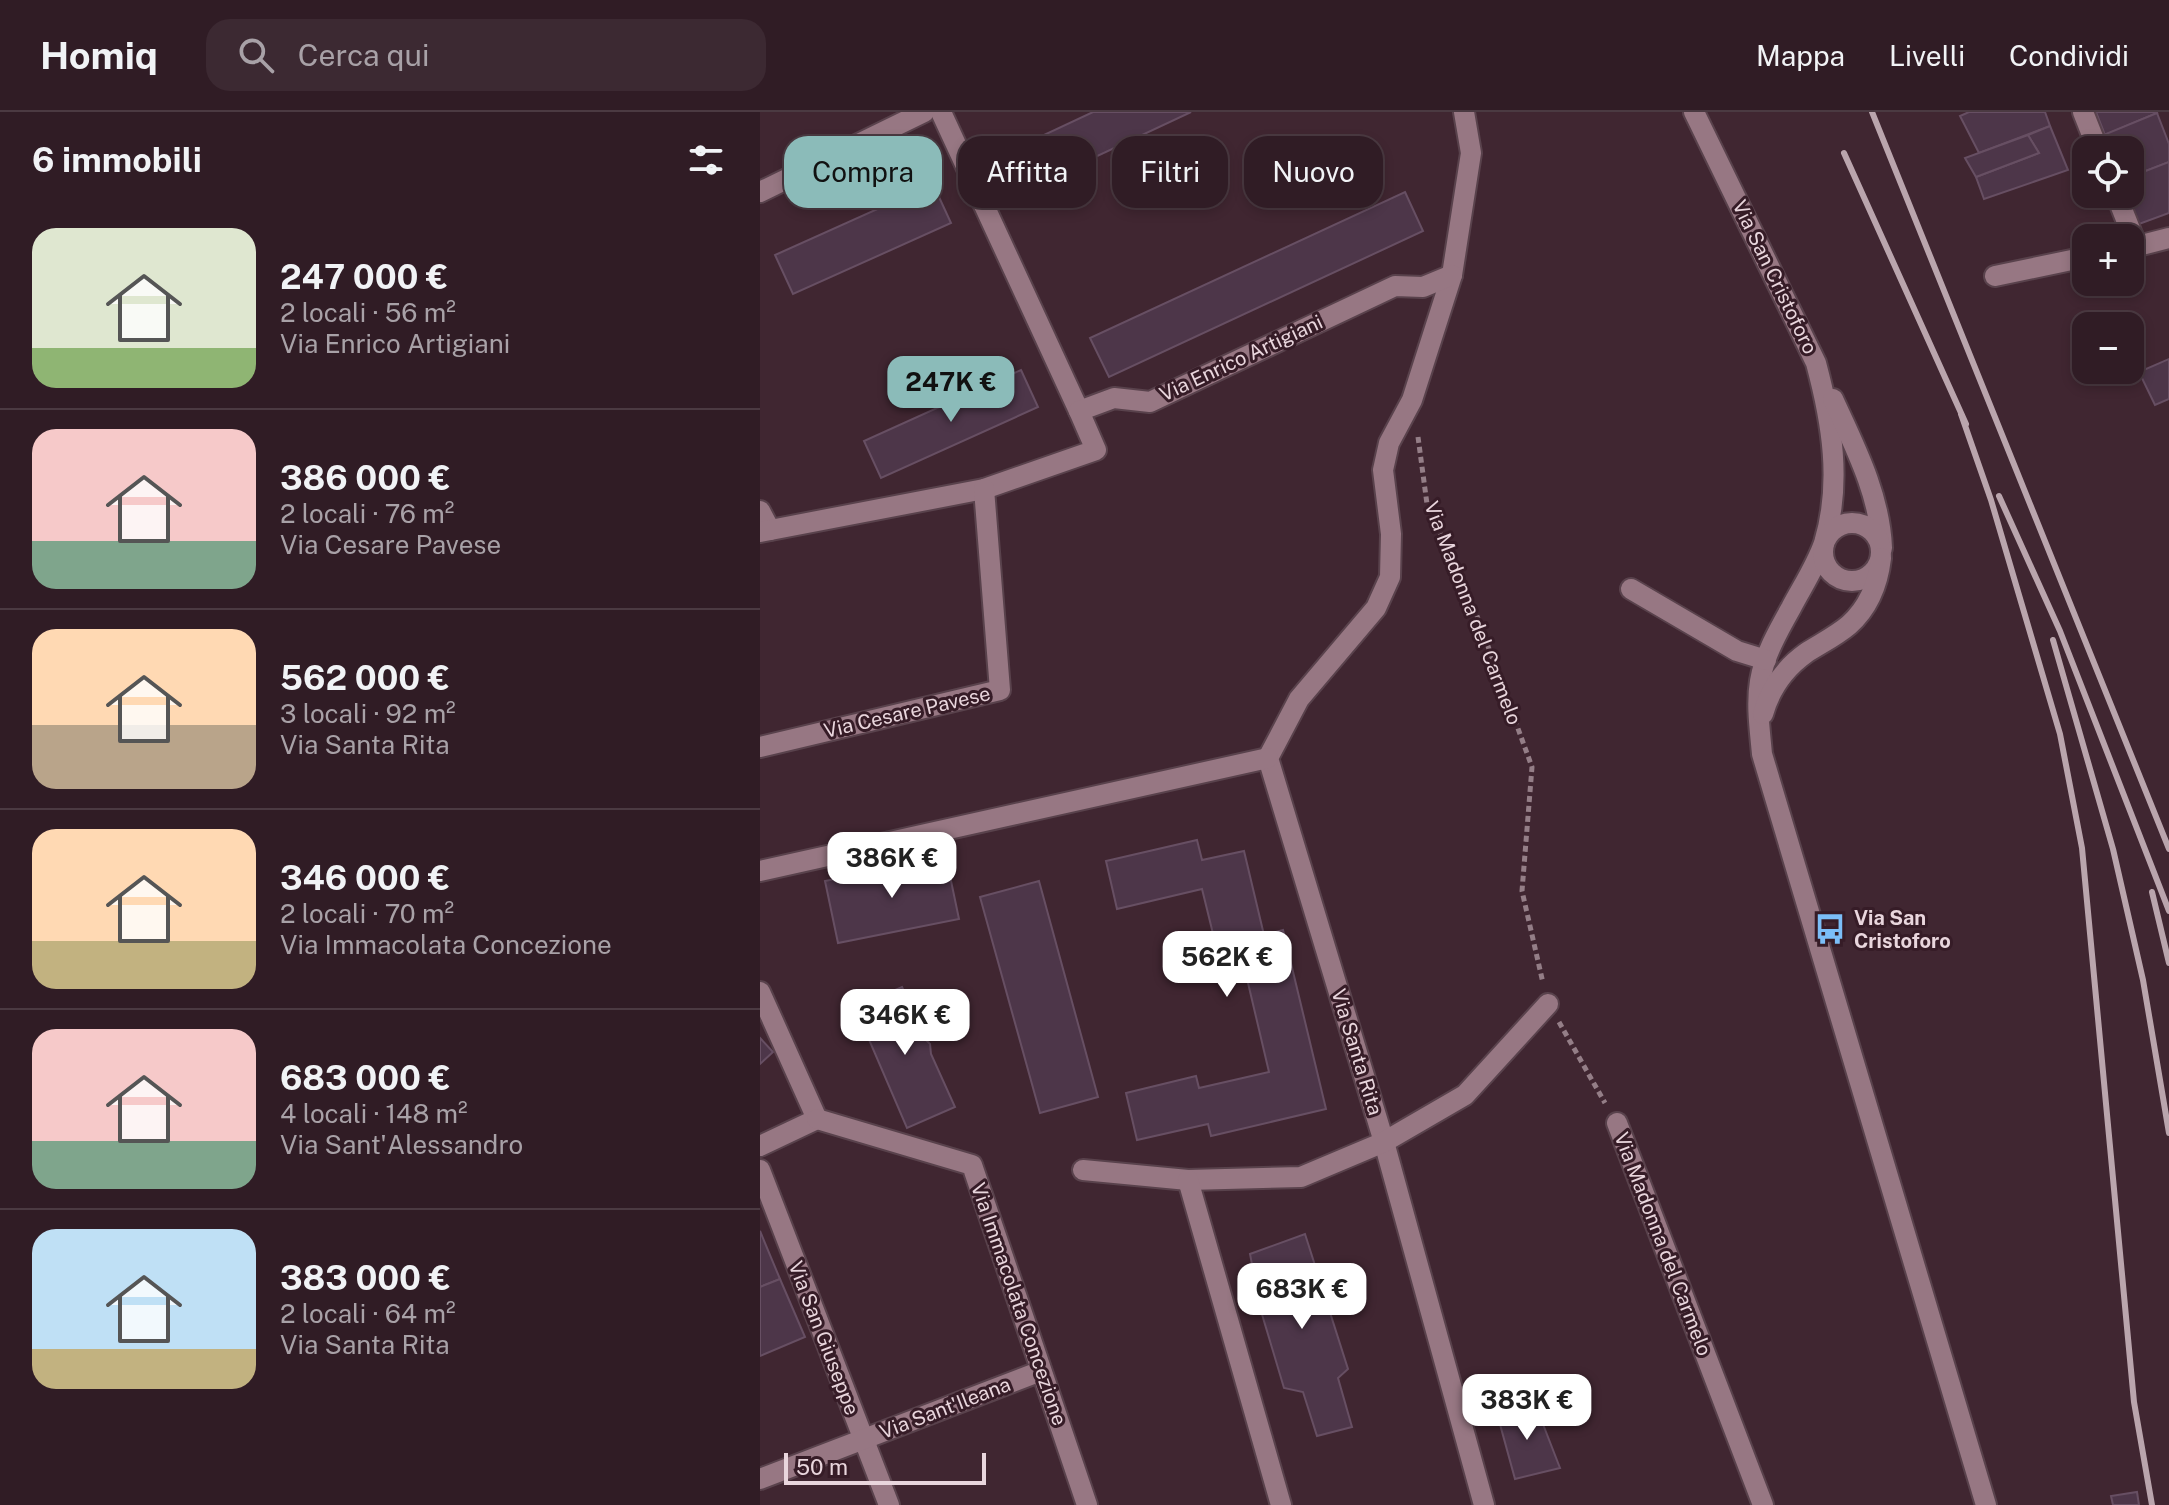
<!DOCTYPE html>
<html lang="it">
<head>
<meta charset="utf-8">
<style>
  body { margin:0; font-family:"Public Sans",sans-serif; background:#3c2932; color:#f1f3f6; height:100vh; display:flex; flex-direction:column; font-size:30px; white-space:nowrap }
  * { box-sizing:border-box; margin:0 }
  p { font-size:26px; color:#a8a1a7 }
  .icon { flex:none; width:44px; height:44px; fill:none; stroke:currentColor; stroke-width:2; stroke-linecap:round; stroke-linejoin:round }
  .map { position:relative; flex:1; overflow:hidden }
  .side { display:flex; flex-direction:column; background:#301c25; width:760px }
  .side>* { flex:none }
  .top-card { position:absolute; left:24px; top:24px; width:760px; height:72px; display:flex; gap:16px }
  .fabs { position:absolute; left:1312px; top:24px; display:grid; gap:16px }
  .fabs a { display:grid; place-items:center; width:72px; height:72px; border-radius:16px; background:#301c25; box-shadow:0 4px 12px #0003,0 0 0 2px #4b3a42; font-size:40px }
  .scale { position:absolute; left:24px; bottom:20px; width:202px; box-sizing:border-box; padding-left:8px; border:4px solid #e9d6dd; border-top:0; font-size:22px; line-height:28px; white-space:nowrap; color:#e9d6dd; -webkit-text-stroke:6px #361c27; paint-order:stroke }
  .price { position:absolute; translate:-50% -68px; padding:0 18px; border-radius:16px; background:#fff; color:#222; font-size:26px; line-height:52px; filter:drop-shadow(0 2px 4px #0008) }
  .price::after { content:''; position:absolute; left:50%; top:48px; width:24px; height:18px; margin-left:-12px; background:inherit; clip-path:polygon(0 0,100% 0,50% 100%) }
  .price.active { background:#8bbbb9; color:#111 }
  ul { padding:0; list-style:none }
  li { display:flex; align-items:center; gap:24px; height:200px; padding:0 32px }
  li+li { border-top:2px solid #4b3a42 }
  li span { display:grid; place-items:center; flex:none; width:224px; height:160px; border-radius:24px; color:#555 }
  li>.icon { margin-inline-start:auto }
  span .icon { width:96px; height:96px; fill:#fffc; stroke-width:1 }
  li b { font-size:34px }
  h2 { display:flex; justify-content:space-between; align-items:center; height:96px; padding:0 32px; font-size:34px }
  .pill { padding:0 28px; border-radius:24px; background:#301c25; box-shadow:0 4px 12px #0003,0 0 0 2px #4b3a42; font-size:28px; line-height:72px }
  .pill.active { background:#8bbbb9; color:#111 }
  header { display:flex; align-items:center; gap:48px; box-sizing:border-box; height:112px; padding:0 40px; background:#301c25; border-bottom:2px solid #4b3a42 }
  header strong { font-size:38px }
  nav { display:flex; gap:44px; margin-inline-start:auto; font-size:28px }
  .search { width:560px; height:72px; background:#3c2932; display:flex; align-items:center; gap:20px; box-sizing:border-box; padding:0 28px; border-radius:24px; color:#a8a1a7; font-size:30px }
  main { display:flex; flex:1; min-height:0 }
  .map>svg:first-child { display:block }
  .building { fill:#4d3649; stroke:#674f63; stroke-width:2 }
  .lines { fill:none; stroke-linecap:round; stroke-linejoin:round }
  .minor-casing { stroke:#59424c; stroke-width:24 }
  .path { stroke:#947e87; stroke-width:5; stroke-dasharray:6 4; stroke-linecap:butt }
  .minor { stroke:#977783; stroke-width:20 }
  .rail { stroke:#baa5ad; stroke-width:6 }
  .labels { text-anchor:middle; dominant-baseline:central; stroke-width:6; stroke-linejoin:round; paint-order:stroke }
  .street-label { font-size:20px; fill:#e9d6dd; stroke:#361c27 }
  .poi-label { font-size:20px; font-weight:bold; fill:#e9d6dd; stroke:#361c27; text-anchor:start }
</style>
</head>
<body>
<header>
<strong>Homiq</strong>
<div class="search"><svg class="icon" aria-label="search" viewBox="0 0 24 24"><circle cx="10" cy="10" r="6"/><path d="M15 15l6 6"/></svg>Cerca qui</div>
<nav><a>Mappa</a><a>Livelli</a><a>Condividi</a></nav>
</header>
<main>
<section class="side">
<h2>6 immobili<svg class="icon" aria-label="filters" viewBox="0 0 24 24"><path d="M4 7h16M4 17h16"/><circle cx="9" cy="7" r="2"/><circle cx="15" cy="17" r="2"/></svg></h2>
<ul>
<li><span style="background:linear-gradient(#dfe7d0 75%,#8fb573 0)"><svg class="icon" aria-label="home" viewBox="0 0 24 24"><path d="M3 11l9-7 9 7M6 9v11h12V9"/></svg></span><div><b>247 000 €</b><p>2 locali · 56 m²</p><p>Via Enrico Artigiani</p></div></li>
<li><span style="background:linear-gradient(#f6c9c9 70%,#7fa58c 0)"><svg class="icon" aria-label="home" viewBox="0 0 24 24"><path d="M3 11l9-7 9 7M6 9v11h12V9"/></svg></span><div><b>386 000 €</b><p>2 locali · 76 m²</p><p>Via Cesare Pavese</p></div></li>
<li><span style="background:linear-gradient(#ffd9b3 60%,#b9a48a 0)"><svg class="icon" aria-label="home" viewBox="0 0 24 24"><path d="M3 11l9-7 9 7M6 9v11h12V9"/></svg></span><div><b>562 000 €</b><p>3 locali · 92 m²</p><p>Via Santa Rita</p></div></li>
<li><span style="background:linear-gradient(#ffd9b3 70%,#c2b280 0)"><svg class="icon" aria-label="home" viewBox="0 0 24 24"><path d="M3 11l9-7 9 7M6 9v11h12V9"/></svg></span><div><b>346 000 €</b><p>2 locali · 70 m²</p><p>Via Immacolata Concezione</p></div></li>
<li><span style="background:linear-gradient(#f6c9c9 70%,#7fa58c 0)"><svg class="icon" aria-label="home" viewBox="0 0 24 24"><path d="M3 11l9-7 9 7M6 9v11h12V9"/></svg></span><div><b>683 000 €</b><p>4 locali · 148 m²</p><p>Via Sant'Alessandro</p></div></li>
<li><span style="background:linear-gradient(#bfe0f5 75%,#c2b280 0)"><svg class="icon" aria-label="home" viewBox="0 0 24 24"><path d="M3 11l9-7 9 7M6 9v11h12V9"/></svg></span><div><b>383 000 €</b><p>2 locali · 64 m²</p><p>Via Santa Rita</p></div></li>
</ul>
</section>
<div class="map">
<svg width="1409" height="1393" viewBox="0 0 1409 1393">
  <rect width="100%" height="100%" fill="#402631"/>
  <g class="building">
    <polygon points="333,0 431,0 267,77 250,39"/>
    <polygon points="1209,0 1285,0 1290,14 1219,41 1200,4"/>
    <polygon points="1336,0 1396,0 1397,1 1345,23"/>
    <polygon points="1397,1 1409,32 1409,50 1370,65 1370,38 1347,38 1341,24"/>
    <polygon points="1290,14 1308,58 1224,87 1216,65 1279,41 1268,23"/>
    <polygon points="1268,23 1279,41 1216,65 1205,46"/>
    <polygon points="1409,50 1409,101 1379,112 1366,82 1370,82 1370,65"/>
    <polygon points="173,72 191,111 33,182 15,143"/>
    <polygon points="645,80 663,119 349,265 330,226"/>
    <polygon points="1409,247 1409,287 1395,293 1379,260"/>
    <polygon points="261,258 278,295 121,366 104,329"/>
    <polygon points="437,728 442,748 484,739 504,823 523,818 566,997 451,1024 448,1012 377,1028 366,981 436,964 439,976 509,960 480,837 458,842 442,777 357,797 346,749"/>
    <polygon points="186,745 199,807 78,831 65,769"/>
    <polygon points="279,769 338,985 280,1001 220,785"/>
    <polygon points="142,875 165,927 170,932 171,942 195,995 147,1016 95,895"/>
    <polygon points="0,926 13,940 0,952"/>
    <polygon points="0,1119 20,1167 0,1175"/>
    <polygon points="545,1122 588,1257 578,1266 592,1315 557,1324 543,1280 524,1276 501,1199 490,1142"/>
    <polygon points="20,1167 45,1225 0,1244 0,1175"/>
    <polygon points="774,1289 800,1356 755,1367 738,1305"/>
    <polygon points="1377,1380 1379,1393 1353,1393 1351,1384"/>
  </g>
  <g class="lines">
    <defs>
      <g id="minor">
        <polyline points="181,0 319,299"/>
        <polyline points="704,0 711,41 692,163 652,288 629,331 623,358 631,422 630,465 616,496 539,587 508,646 624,1030 724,1393"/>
        <path d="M 934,0 L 1056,251 C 1072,311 1082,371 1064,431 C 1056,454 1042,475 1031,496 C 1018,519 1004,544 1000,569 C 996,593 1000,619 1002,642 L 1226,1393"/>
        <polyline points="1323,0 1338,38"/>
        <polyline points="0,80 164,0"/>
        <polyline points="1356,82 1377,135"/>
        <polyline points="1370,136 1409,126"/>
        <polyline points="1235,164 1326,145"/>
        <path d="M 1073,287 C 1095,335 1120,383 1122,436"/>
        <polyline points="0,399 10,418"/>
        <circle cx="1092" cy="440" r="29"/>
        <polyline points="0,420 224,377 336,338 319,299 354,286 390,290 635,174 663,175 692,163"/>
        <polyline points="871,477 977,539 1006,548"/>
        <path d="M 1003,602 C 1010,577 1025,556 1046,541 C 1060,532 1076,524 1089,513 C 1109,495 1118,472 1121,446"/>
        <polyline points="0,635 240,578 224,377"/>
        <polyline points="0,759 508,646"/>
        <polyline points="0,880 57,1007 0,1034"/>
        <polyline points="57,1007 212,1053 327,1393"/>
        <polyline points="857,1011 1003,1393"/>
        <polyline points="0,1058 129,1393"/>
        <polyline points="323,1058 428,1068 541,1065 624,1030 705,983 788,892"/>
        <polyline points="428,1068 521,1393"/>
        <polyline points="0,1367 281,1259"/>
      </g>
    </defs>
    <use href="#minor" class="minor-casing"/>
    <g class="path">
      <polyline points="658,325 667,392 717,504 772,655 762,779 783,871"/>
      <polyline points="799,910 845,991"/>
    </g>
    <use href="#minor" class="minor"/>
    <g class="rail">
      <polyline points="1112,0 1409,737"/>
      <polyline points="1084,41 1206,312"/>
      <polyline points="1201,302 1231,388 1300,622 1322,736 1374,1290 1392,1393"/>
      <polyline points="1239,384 1300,519 1409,799"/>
      <polyline points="1293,528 1353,737 1383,868 1409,1021"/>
      <polyline points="1392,780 1409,851"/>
    </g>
  </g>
  <defs>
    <symbol id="bus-bare" viewBox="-9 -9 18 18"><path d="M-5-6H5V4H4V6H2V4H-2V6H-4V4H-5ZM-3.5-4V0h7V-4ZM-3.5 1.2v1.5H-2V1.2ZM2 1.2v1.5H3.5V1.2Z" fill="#7bbef8" stroke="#361c27" stroke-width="2.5" paint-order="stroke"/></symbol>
  </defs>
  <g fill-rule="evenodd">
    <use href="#bus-bare" x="1048" y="795" width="44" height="44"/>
  </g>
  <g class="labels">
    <g class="street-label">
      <text transform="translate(1015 165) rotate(64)">Via San Cristoforo</text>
      <text transform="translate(481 246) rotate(-25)">Via Enrico Artigiani</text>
      <text transform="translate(713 501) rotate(69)">Via Madonna del Carmelo</text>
      <text transform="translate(147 600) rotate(-13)">Via Cesare Pavese</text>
      <text transform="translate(597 940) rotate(73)">Via Santa Rita</text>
      <text transform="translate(903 1132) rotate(69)">Via Madonna del Carmelo</text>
      <text transform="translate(259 1192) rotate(71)">Via Immacolata Concezione</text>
      <text transform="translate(64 1226) rotate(69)">Via San Giuseppe</text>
      <text transform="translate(185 1296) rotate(-21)">Via Sant'Ileana</text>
    </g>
    <g class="poi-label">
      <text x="1094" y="806">Via San<tspan x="1094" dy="23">Cristoforo</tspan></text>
    </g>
  </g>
</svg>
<div class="fabs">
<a><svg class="icon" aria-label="locate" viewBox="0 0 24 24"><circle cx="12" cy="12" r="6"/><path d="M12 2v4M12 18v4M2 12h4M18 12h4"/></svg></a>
<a>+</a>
<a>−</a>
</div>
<div class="scale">50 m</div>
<b class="price active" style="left:191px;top:312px">247K €</b>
<b class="price" style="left:132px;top:788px">386K €</b>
<b class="price" style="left:467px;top:887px">562K €</b>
<b class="price" style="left:145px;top:945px">346K €</b>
<b class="price" style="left:542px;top:1219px">683K €</b>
<b class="price" style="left:767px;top:1330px">383K €</b>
<div class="top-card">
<a class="pill active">Compra</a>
<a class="pill">Affitta</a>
<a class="pill">Filtri</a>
<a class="pill">Nuovo</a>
</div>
</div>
</main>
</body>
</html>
